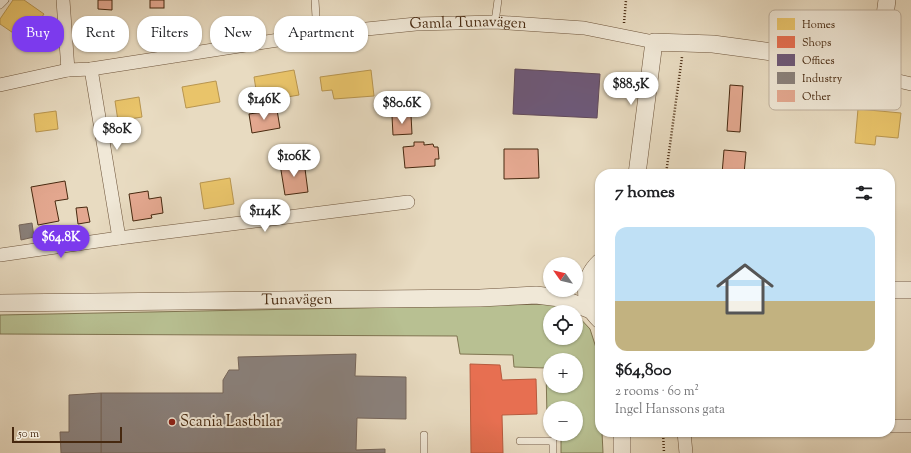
<!DOCTYPE html>
<html lang="en">
<head>
<meta charset="utf-8">
<style>
  body { margin:0; font-family:"Sorts Mill Goudy",serif; background:#f6f6f6; color:#202124; height:100vh; display:flex; flex-direction:column; font-size:15px; white-space:nowrap }
  * { box-sizing:border-box; margin:0 }
  p { font-size:13px; color:#757577 }
  .icon { flex:none; width:22px; height:22px; fill:none; stroke:currentColor; stroke-width:2; stroke-linecap:round; stroke-linejoin:round }
  .map { position:relative; flex:1; overflow:hidden }
  .side { position:absolute; left:595px; top:169px; width:300px; height:268px; display:flex; flex-direction:column; background:#fff; border-radius:16px; box-shadow:0 1px 3px #0004 }
  .side>* { flex:none }
  .top-card { position:absolute; left:12px; top:16px; width:380px; height:36px; display:flex; gap:8px }
  .needle { width:26px; rotate:304deg }
  .fabs { position:absolute; left:543px; top:257px; display:grid; gap:8px }
  .fabs a { display:grid; place-items:center; width:40px; height:40px; border-radius:50%; background:#fff; box-shadow:0 1px 3px #0004; font-size:20px }
  .scale { position:absolute; left:12px; bottom:10px; width:110px; box-sizing:border-box; padding-left:4px; border:2px solid #46280f; border-top:0; font-size:11px; line-height:14px; white-space:nowrap; color:#46280f; -webkit-text-stroke:3px #f0e8d7; paint-order:stroke }
  .price { position:absolute; translate:-50% -34px; padding:0 9px; border-radius:14px; background:#fff; color:#222; font-size:13px; line-height:26px; filter:drop-shadow(0 1px 2px #0008) }
  .price::after { content:''; position:absolute; left:50%; top:24px; width:12px; height:9px; margin-left:-6px; background:inherit; clip-path:polygon(0 0,100% 0,50% 100%) }
  .price.selected { background:#7c3aed; color:#fff }
  ul { padding:0; list-style:none }
  li { display:grid; align-content:center; gap:8px; height:212px; padding:0 20px }
  li span { display:grid; place-items:center; height:124px; border-radius:12px; color:#555 }
  li>.icon { margin-inline-start:auto }
  span .icon { width:72px; height:72px; fill:#fffc; stroke-width:1 }
  li b { font-size:17px }
  h2 { display:flex; justify-content:space-between; align-items:center; height:48px; padding:0 20px; font-size:17px }
  .chip { padding:0 14px; border-radius:16px; background:#fff; box-shadow:0 1px 3px #0004; font-size:14px; line-height:36px }
  .chip.selected { background:#7c3aed; color:#fff }
  .map>svg:first-child { display:block }
  .green { fill:#b8c092; stroke:#7f7450; fill-rule:evenodd }
  .homes { fill:#e9c46a; stroke:#b8954f }
  .shops { fill:#e76f51; stroke:#b75a3d }
  .offices { fill:#6d597a; stroke:#614a5a }
  .industry { fill:#8a817c; stroke:#76665b }
  .building { fill:#e4a890; stroke:#46280f }
  .lines { fill:none; stroke-linecap:round; stroke-linejoin:round }
  .service-casing { stroke:#6e553c; stroke-width:8 }
  .minor-casing { stroke:#6e553c; stroke-width:14 }
  .tertiary-casing { stroke:#6e553c; stroke-width:18 }
  .path { stroke:#46280f; stroke-width:2.5; stroke-dasharray:1 2; stroke-linecap:butt }
  .service { stroke:#f0e8d7; stroke-width:7 }
  .minor { stroke:#f0e8d7; stroke-width:13 }
  .tertiary { stroke:#f0e8d7; stroke-width:17 }
  .poi-dot { fill:#8f2418; stroke:#f0e8d7; stroke-width:1.5 }
  .labels { text-anchor:middle; dominant-baseline:central; stroke-width:4; stroke-linejoin:round; paint-order:stroke }
  .street-label { font-size:15px; fill:#46280f; stroke:#f0e8d7 }
  .poi-label { font-size:15px; fill:#46280f; stroke:#f0e8d7; text-anchor:start }
  .key { fill:#f0e8d7; stroke:#bdae9b; stroke-width:1 }
  .key-label { font-size:11px; fill:#46280f }
</style>
</head>
<body>
<div class="map">
<svg width="911" height="453" viewBox="0 0 911 453">
  <rect width="100%" height="100%" fill="#e8dbc1"/>
  <filter id="stains"><feTurbulence type="fractalNoise" baseFrequency=".005" numOctaves="4"/><feColorMatrix values="0 0 0 0 .2 0 0 0 0 .09 0 0 0 0 .02 0 0 0 .5 -.17"/></filter>
  <radialGradient id="worn" r=".72"><stop offset=".6" stop-color="#630" stop-opacity="0"/><stop offset="1" stop-color="#630" stop-opacity=".3"/></radialGradient>
  <path class="green" d="M 551,304 L 574,312 L 550,312 L 550,338 L 576,338 L 576,314 L 590,329 L 599,357 L 600,432 L 602,432 L 603,453 L 561,453 L 561,434 L 576,434 L 576,408 L 550,408 L 550,417 L 547,418 L 546,368 L 514,367 L 513,355 L 460,354 L 457,336 L 0,334 L 0,315 ZM 550,360 L 576,360 L 576,386 L 550,386 Z"/>
  <g class="homes">
    <polygon points="13,0 24,0 44,14 25,41 0,24 0,19"/>
    <polygon points="294,70 299,95 258,102 254,77"/>
    <polygon points="371,70 374,96 334,99 332,90 322,91 320,77"/>
    <polygon points="216,81 220,102 186,108 182,87"/>
    <polygon points="139,97 142,117 118,121 115,101"/>
    <polygon points="858,109 901,113 898,138 876,136 875,145 855,143"/>
    <polygon points="56,111 58,129 36,132 34,114"/>
    <polygon points="230,178 234,204 204,209 200,183"/>
  </g>
  <polygon class="shops" points="470,364 500,365 502,380 536,379 537,414 502,415 503,453 471,453"/>
  <polygon class="offices" points="515,69 600,74 597,118 513,114"/>
  <g class="industry">
    <polygon points="32,223 34,237 21,240 19,225"/>
    <polygon points="356,354 355,376 406,377 406,419 357,418 356,450 385,449 385,453 101,453 101,393 223,393 223,380 229,370 239,370 238,357"/>
    <polygon points="101,393 101,453 61,453 60,432 69,432 69,395"/>
  </g>
  <g class="building">
    <polygon points="98,0 112,0 112,10 98,9"/>
    <rect x="150" y="0" width="14" height="8"/>
    <polygon points="730,85 743,86 740,132 727,131"/>
    <polygon points="277,110 280,128 252,133 249,114"/>
    <polygon points="411,115 412,134 393,135 392,116"/>
    <polygon points="414,142 424,142 424,145 433,144 434,147 438,147 439,159 435,159 435,166 405,168 403,147 414,146"/>
    <polygon points="504,149 538,149 539,178 504,179"/>
    <polygon points="724,150 746,152 744,174 722,174"/>
    <polygon points="304,161 308,192 285,195 280,164"/>
    <polygon points="65,181 68,199 55,201 59,221 38,225 31,187"/>
    <polygon points="148,191 149,199 161,197 163,213 151,215 152,218 133,221 129,194"/>
    <polygon points="87,207 90,222 78,224 76,208"/>
  </g>
  <g class="lines">
    <defs>
      <g id="service">
        <polyline points="315,0 317,34"/>
        <polyline points="0,5 5,0"/>
        <polyline points="495,22 498,0"/>
        <polyline points="520,441 553,441 553,453"/>
        <polyline points="424,453 424,435"/>
      </g>
      <g id="minor">
        <polyline points="63,0 68,70"/>
        <polyline points="91,69 119,238"/>
        <polyline points="877,76 911,84"/>
        <path id="s1" d="M 0,85 L 68,70 L 91,69 L 317,34 L 416,24 L 495,22 L 584,28 L 654,42"/>
        <polyline points="0,255 119,238 408,202"/>
        <polyline points="890,426 911,426"/>
        <polyline points="684,432 686,453"/>
      </g>
      <g id="tertiary">
        <polyline points="637,174 654,42 713,44 772,52 877,76 887,0"/>
        <path d="M 600,262 C 582,279 582,303 600,320"/>
        <polyline points="890,290 911,290"/>
        <path id="s2" d="M 0,303 L 480,298 L 536,295 L 560,298 L 591,310"/>
        <polyline points="622,453 622,432"/>
      </g>
    </defs>
    <use href="#service" class="service-casing"/>
    <use href="#minor" class="minor-casing"/>
    <use href="#tertiary" class="tertiary-casing"/>
    <g class="path">
      <polyline points="624,23 626,0"/>
      <polyline points="666,174 682,57"/>
      <polyline points="663,432 664,453"/>
    </g>
    <use href="#service" class="service"/>
    <use href="#minor" class="minor"/>
    <use href="#tertiary" class="tertiary"/>
  </g>
  <circle class="poi-dot" cx="172" cy="422" r="4"/>
  <g class="labels">
    <g class="street-label">
      <text stroke="none"><textPath href="#s1" startOffset="473">Gamla Tunavägen</textPath></text>
      <text stroke="none"><textPath href="#s2" startOffset="297">Tunavägen</textPath></text>
    </g>
    <g class="poi-label">
      <text x="180" y="422">Scania Lastbilar</text>
    </g>
  </g>
  <rect x="769" y="10" width="132" height="100" rx="6" class="key"/>
  <rect x="777" y="18" width="18" height="12" fill="#e9c46a"/>
  <rect x="777" y="36" width="18" height="12" fill="#e76f51"/>
  <rect x="777" y="54" width="18" height="12" fill="#6d597a"/>
  <rect x="777" y="72" width="18" height="12" fill="#8a817c"/>
  <rect x="777" y="90" width="18" height="12" fill="#e4a890"/>
  <g class="key-label">
    <text x="802" y="28">Homes</text>
    <text x="802" y="46">Shops</text>
    <text x="802" y="64">Offices</text>
    <text x="802" y="82">Industry</text>
    <text x="802" y="100">Other</text>
  </g>
  <rect width="100%" height="100%" filter="url(#stains)"/>
  <rect width="100%" height="100%" fill="url(#worn)"/>
</svg>
<div class="fabs">
<a><svg class="needle" viewBox="-14 -14 28 28"><path d="M0-13l5 13h-10z" fill="#e53935"/><path d="M0 13l5-13h-10z" fill="#757577"/></svg></a>
<a><svg class="icon" aria-label="locate" viewBox="0 0 24 24"><circle cx="12" cy="12" r="6"/><path d="M12 2v4M12 18v4M2 12h4M18 12h4"/></svg></a>
<a>+</a>
<a>−</a>
</div>
<div class="scale">50 m</div>
<b class="price" style="left:631px;top:106px">$88.5K</b>
<b class="price" style="left:264px;top:121px">$146K</b>
<b class="price" style="left:402px;top:125px">$80.6K</b>
<b class="price" style="left:117px;top:151px">$80K</b>
<b class="price" style="left:294px;top:178px">$106K</b>
<b class="price" style="left:265px;top:233px">$114K</b>
<b class="price selected" style="left:61px;top:259px">$64.8K</b>
<div class="top-card">
<a class="chip selected">Buy</a>
<a class="chip">Rent</a>
<a class="chip">Filters</a>
<a class="chip">New</a>
<a class="chip">Apartment</a>
</div>
<section class="side">
<h2>7 homes<svg class="icon" aria-label="filters" viewBox="0 0 24 24"><path d="M4 7h16M4 17h16"/><circle cx="9" cy="7" r="2"/><circle cx="15" cy="17" r="2"/></svg></h2>
<ul>
<li><span style="background:linear-gradient(#bfe0f5 60%,#c2b280 0)"><svg class="icon" aria-label="home" viewBox="0 0 24 24"><path d="M3 11l9-7 9 7M6 9v11h12V9"/></svg></span><div><b>$64,800</b><p>2 rooms · 60 m²</p><p>Ingel Hanssons gata</p></div></li>
</ul>
</section>
</div>
</body>
</html>
